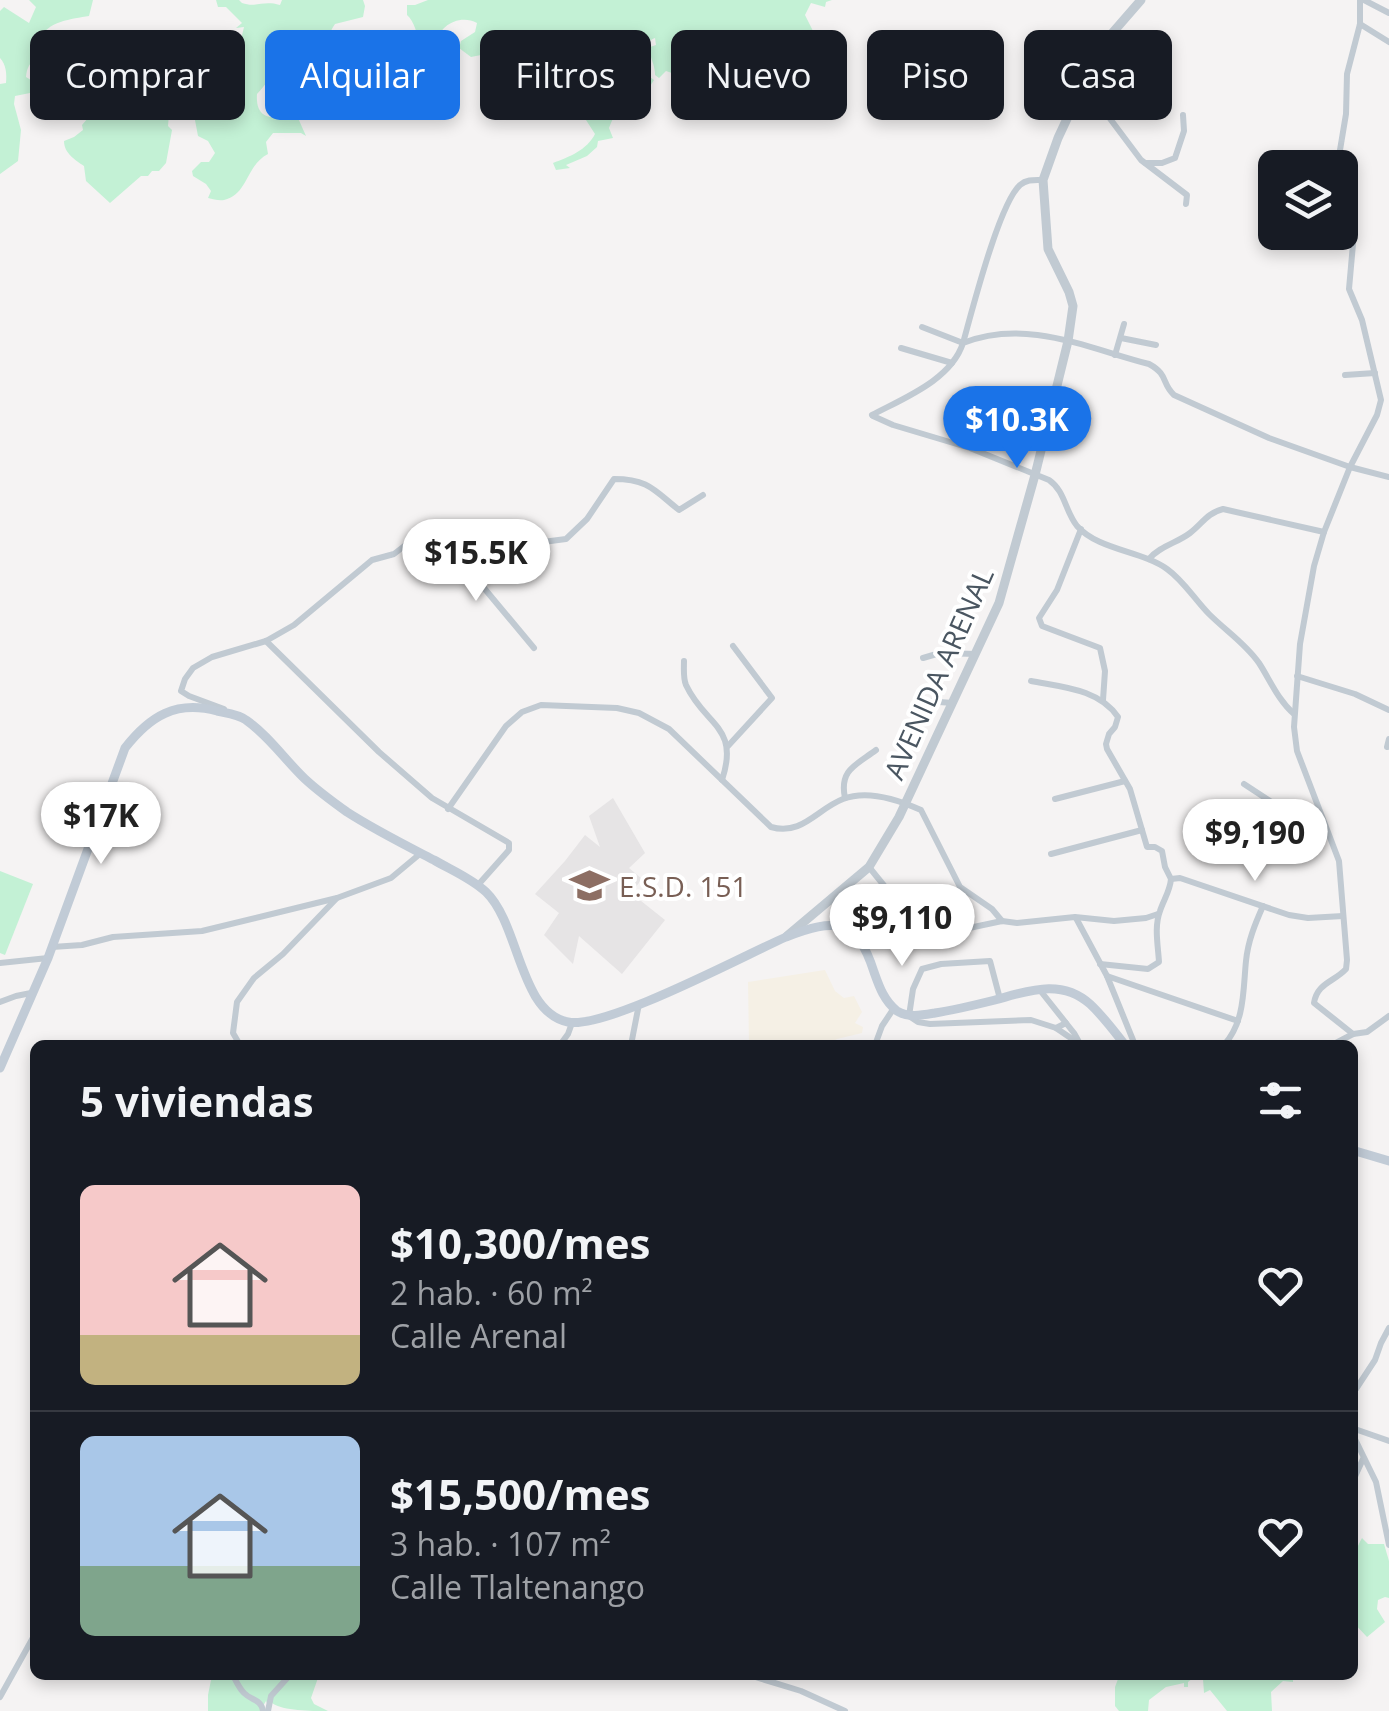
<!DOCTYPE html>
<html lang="es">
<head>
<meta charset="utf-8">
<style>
  body { margin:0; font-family:"Open Sans",sans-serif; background:#242831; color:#f1f3f6; height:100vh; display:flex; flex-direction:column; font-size:38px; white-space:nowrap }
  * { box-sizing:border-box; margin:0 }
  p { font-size:32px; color:#9ea1a6 }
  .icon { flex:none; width:55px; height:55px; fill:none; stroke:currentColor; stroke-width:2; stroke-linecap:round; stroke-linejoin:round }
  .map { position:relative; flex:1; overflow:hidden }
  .drawer { position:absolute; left:30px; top:1040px; width:1328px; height:640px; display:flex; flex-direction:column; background:#171b24; border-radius:15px; box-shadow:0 5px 15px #0003 }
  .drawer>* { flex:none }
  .banner { position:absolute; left:30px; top:30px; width:1330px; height:90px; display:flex; gap:20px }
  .tools { position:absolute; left:1258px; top:150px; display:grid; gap:20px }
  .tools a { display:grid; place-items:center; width:100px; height:100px; border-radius:15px; background:#171b24; box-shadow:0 5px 15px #0003; font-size:50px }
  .price { position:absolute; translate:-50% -85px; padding:0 22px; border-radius:35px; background:#fff; color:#222; font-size:32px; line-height:65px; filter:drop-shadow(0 2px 5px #0008) }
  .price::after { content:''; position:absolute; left:50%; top:60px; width:30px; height:22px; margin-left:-15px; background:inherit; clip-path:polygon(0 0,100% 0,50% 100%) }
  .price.selected { background:#1a73e8; color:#fff }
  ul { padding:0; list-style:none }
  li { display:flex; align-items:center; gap:30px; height:250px; padding:0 50px }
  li+li { border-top:2px solid #363941 }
  li span { display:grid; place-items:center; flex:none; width:280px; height:200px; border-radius:15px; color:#555 }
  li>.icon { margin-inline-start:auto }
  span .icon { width:120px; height:120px; fill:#fffc; stroke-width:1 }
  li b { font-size:42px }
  h2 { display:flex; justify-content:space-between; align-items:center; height:120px; padding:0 50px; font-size:42px }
  .pill { padding:0 35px; border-radius:15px; background:#171b24; box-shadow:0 5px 15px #0003; font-size:35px; line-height:90px }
  .pill.selected { background:#1a73e8; color:#fff }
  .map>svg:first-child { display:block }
  .education { fill:#e6e4e5 }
  .green { fill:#c3f1d5 }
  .sand { fill:#f5f0e5 }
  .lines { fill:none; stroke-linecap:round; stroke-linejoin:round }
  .minor { stroke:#c1cad2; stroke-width:6 }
  .tertiary { stroke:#c1cad2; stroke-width:9 }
  .secondary { stroke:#c1cbd6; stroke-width:9 }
  .labels { text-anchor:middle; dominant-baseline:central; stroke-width:8; stroke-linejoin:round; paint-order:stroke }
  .street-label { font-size:28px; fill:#4a5661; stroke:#fff }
  .education-label { font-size:28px; fill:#785e54; stroke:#fff; text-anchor:start }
</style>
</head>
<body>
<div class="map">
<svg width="1389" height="1711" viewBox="0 0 1389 1711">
  <rect width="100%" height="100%" fill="#f5f3f3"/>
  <polygon class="education" points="613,798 645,853 629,868 642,879 631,893 665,920 622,974 579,936 573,964 544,935 559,913 535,894 565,861 585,835 600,847 589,816"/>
  <g class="green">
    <path d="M 29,0 L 93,0 L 89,16 C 72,19 47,21 39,40 C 35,50 40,46 35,56 C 30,65 27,66 26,77 L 57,96 L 55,101 L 52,98 L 44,98 L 30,93 L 15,96 L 14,104 L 21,130 L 18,161 L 0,174 L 0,84 L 6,83 C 7,74 6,64 0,58 L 0,11 L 4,7 L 29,23 L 36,7 Z"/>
    <path d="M 216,0 L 239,0 L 242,3 C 256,8 263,0 280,5 L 282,0 L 363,0 L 365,6 L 363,17 L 335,24 C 321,44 338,48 310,61 L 306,57 C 300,59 293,58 287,61 C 279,65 266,85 257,94 C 255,125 279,116 298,118 L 306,136 L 301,133 L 273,133 L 266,142 L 268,154 C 246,165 248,195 224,200 C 219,201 213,199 208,198 L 211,191 L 206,184 L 193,176 L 192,171 L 201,162 L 209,162 L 215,153 L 208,141 L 198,136 L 194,115 L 186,107 L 169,114 L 168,126 L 172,130 L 166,163 L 159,171 L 152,171 L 148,176 L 141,176 L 110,203 L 86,181 L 84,166 C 75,160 64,153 64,141 L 74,137 L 83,130 L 82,125 L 88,118 L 87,115 L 80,115 L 77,108 L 91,102 L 93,96 L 103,95 L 106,85 L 110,83 L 117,85 L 123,80 L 131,87 L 134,73 L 145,67 L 150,70 L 147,73 L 152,86 L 164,81 L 181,83 L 184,93 L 200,104 C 203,96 199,87 203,80 L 226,76 L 232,66 L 231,62 L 238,52 L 244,27 L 236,28 L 242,23 L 226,7 L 218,7 Z"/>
    <path d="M 428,0 L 832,0 L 826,2 L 825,7 L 811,3 L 805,15 L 813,31 L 807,33 L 810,36 L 805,38 L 803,44 L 805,48 L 795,64 L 783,64 L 775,72 L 766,72 L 757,52 L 743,49 L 740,38 L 708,47 C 706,62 709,71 692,73 C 681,75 677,75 666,71 L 659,78 L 655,75 C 655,63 649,58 650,47 L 656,45 L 655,38 C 646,41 623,62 620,70 L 630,76 L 646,74 L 654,80 L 647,91 C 620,91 623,87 616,111 C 614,117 611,122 609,128 L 613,138 L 598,141 L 597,147 L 587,156 L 566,165 L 570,168 L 556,170 L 553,163 C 569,157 587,150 595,134 L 586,120 L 583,105 L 577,102 L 583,94 L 573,69 L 567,60 L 556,58 L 534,43 L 511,38 L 490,39 L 481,55 L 471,57 L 459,48 L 461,41 L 475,32 L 477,23 C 459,13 434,27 437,49 L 427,62 L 417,55 C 421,44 416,23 407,15 L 407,5 L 415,5 Z"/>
    <polygon points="0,871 33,884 5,955 0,953"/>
    <path d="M 1362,1538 L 1368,1544 L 1384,1544 L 1389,1561 L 1389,1598 L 1385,1597 L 1378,1600 L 1377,1609 L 1385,1622 L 1367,1637 L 1353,1622 C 1352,1595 1348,1561 1362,1538 Z"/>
    <path d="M 212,1675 L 319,1675 L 311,1698 L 314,1704 L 328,1711 C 310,1711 284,1711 272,1703 L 269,1708 L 266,1701 L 260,1711 L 208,1711 L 208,1695 Z"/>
    <polygon points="1116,1675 1293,1675 1293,1682 1283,1681 1271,1692 1272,1711 1227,1711 1210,1690 1204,1693 1203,1679 1193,1678 1188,1682 1188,1687 1184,1687 1184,1683 1166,1687 1149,1700 1148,1711 1119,1711 1115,1706 1115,1687 1118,1679"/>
  </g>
  <polygon class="sand" points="825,970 835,991 844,998 854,996 862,1012 855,1023 863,1027 862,1033 837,1039 828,1045 749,1045 748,982"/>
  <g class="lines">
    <g class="minor">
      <polyline points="1364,0 1389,13"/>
      <polyline points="1360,24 1389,42"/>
      <polyline points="1075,100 1105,112 1141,160 1187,195 1186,204"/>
      <polyline points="1146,163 1162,163 1175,158 1184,131 1183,115"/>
      <polyline points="1337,168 1346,114 1347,74 1360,24 1360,0"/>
      <path d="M 1340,227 L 1348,234 L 1353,244 L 1349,289 L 1362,320 L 1381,400 L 1377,415 L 1350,467 L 1324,532 L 1314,566 L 1300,644 L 1294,727 L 1297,751 L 1339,861 L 1347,960 L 1346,969 C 1334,982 1317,983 1314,1003 L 1353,1034"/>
      <path d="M 922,327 L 963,343 C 972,311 999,204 1020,185 C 1027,179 1034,180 1043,180"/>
      <polyline points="1121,338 1156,345"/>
      <polyline points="901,348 952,363"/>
      <polyline points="1115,355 1124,324"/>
      <polyline points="1345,375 1375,373"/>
      <path d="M 872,415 C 904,398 951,380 963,343 C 1026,318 1087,348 1149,364 C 1169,375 1161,383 1174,395 L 1269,438 L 1350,467 L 1389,477"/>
      <path d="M 873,416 L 893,425 L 970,448 L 1049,480 C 1065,491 1065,511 1077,526 C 1098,550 1142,551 1167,569 C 1184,581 1195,600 1209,614 C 1226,631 1245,643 1259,663 C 1270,680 1278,700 1294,714"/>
      <polyline points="1081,529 1057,590 1039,618 1042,626 1100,648 1105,671 1103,700"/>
      <polyline points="444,540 534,648"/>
      <path d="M 1149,559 C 1160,546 1177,543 1190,533 C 1202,524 1207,513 1223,509 L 1324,532"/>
      <polyline points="266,641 379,752 432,798 509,843 509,850 478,885"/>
      <polyline points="923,658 940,653 976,654"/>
      <path d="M 684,661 C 684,669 683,678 686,685 C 705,726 740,726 722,780"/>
      <polyline points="1297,676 1355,694 1389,710"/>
      <path d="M 1031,681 C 1062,687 1099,689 1118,717 L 1115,727 L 1109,734 L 1106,744 L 1107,749 L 1130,789 L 1147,847 L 1155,847 L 1162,851 L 1165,867 L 1171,879"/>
      <path d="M 224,709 L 189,696 L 181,691 L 185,679 L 193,668 L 212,657 L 266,641 L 294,625 L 372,560 L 394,554 L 412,540 L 436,537 L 468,546 L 516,532 L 543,542 L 566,539 L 587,519 L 614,479 C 648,479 654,490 679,510 L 703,495"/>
      <polyline points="915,718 925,701 953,703"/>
      <polyline points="728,746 772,698 733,646"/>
      <polyline points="1387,747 1389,739"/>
      <polyline points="1244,784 1285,811 1319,810"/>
      <path d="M 845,798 C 839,770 856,765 876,750"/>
      <polyline points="1055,799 1125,781"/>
      <path d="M 448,809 L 506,726 L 522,712 L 541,705 L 617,708 L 639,713 L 669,729 L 771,827 C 802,836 817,809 843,799 C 868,789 899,800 921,810 L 960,887 L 992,909 L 1002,921"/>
      <polyline points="1051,854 1142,830"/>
      <polyline points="869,867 916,925 928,932 941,934 1002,921 1017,923 1075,917 1114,921 1146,918 1158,914"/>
      <polyline points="1171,879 1180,878 1289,915 1308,918 1343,916"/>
      <polyline points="1076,918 1107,976 1135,1045"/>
      <polyline points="52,947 82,945 113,937 202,931 337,898 391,878 421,853"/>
      <polyline points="0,963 48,958"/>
      <path d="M 1100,964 L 1148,969 L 1159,962 C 1158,945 1154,927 1160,911 C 1164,899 1170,891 1171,879"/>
      <polyline points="1107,976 1238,1021"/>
      <polyline points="1039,989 1066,1023 1056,1028"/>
      <polyline points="1000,999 990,961 941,964 922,969 913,989 909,1016 918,1022 930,1024 1031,1020 1056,1028 1081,1045"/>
      <polyline points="0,1002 16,996 31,993"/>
      <polyline points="1066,1023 1074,1033 1079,1042"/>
      <polyline points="240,1045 233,1033 237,1002 254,978 283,954 336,899"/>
      <polyline points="560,1045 568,1034 572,1023"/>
      <polyline points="631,1045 639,1004"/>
      <polyline points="875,1045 882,1026 894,1008"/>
      <path d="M 1224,1045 C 1245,1022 1243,990 1246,961 C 1248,941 1255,924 1263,906"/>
      <polyline points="1332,1045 1353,1034 1367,1032 1389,1016"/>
      <polyline points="1352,1385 1356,1389 1375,1360 1381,1343 1389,1328"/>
      <polyline points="1352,1428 1389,1441"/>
      <polyline points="1352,1433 1376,1482 1389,1545"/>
      <polyline points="1352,1483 1363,1459"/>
      <path d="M 233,1675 C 236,1681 239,1688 244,1693 C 252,1701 261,1699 263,1711"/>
      <polyline points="749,1675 801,1691 845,1711"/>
      <polyline points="0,1697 35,1634"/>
      <polyline points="268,1711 271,1696 290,1675"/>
    </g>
    <polyline class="tertiary" points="787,936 869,867 899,817 999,603 1035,475 1068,341 1073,306 1069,292 1048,249 1043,180 1058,138 1101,46 1141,0"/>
    <g class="secondary">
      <path d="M 0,1068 L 48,958 L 125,748 C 150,716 176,700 217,711 C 226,713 238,714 246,720 C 269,736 285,760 305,779 C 318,791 333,802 347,812 C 375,830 405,845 434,860 C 451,870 471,878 486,892 C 520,925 519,1012 568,1022 C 605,1030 745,955 786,937 C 835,918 857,918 874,972 C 879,986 884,1001 897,1011 C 908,1018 923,1015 935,1013 C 955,1010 975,1005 995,1000 C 1028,991 1061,978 1090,1004 C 1103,1016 1114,1031 1125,1045"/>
      <polyline points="1352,1150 1389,1161"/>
    </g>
  </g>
  <defs>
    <symbol id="school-bare" viewBox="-9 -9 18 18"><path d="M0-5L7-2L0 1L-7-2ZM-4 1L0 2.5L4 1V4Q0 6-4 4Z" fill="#8d6e63" stroke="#fff" stroke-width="2.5" paint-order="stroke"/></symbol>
  </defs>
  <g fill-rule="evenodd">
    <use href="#school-bare" x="562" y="858" width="55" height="55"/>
  </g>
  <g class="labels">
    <g class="street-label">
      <text transform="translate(938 673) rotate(-66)">AVENIDA ARENAL</text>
    </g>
    <g class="education-label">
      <text x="619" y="886">E.S.D. 151</text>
    </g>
  </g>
</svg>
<div class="tools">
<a><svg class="icon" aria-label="layers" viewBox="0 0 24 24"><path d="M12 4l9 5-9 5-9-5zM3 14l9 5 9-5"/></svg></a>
</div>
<b class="price selected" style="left:1017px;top:471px">$10.3K</b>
<b class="price" style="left:476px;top:604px">$15.5K</b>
<b class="price" style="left:101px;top:867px">$17K</b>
<b class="price" style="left:1255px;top:884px">$9,190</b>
<b class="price" style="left:902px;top:969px">$9,110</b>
<div class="banner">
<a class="pill">Comprar</a>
<a class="pill selected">Alquilar</a>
<a class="pill">Filtros</a>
<a class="pill">Nuevo</a>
<a class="pill">Piso</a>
<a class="pill">Casa</a>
</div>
<section class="drawer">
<h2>5 viviendas<svg class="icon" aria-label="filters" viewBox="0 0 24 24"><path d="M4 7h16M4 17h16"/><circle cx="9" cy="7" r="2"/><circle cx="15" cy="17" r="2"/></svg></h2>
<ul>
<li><span style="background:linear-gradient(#f6c9c9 75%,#c2b280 0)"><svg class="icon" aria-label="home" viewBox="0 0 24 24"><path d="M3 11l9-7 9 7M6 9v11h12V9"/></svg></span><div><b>$10,300/mes</b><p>2 hab. · 60 m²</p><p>Calle Arenal</p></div><svg class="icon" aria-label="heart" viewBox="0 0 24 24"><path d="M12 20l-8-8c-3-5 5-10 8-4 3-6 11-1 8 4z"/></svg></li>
<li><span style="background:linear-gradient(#a9c7e8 65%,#7fa58c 0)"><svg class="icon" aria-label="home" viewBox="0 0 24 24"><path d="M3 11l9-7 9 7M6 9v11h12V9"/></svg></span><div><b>$15,500/mes</b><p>3 hab. · 107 m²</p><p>Calle Tlaltenango</p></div><svg class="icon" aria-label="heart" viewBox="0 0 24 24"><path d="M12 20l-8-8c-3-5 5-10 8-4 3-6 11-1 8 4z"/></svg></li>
</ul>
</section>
</div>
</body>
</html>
